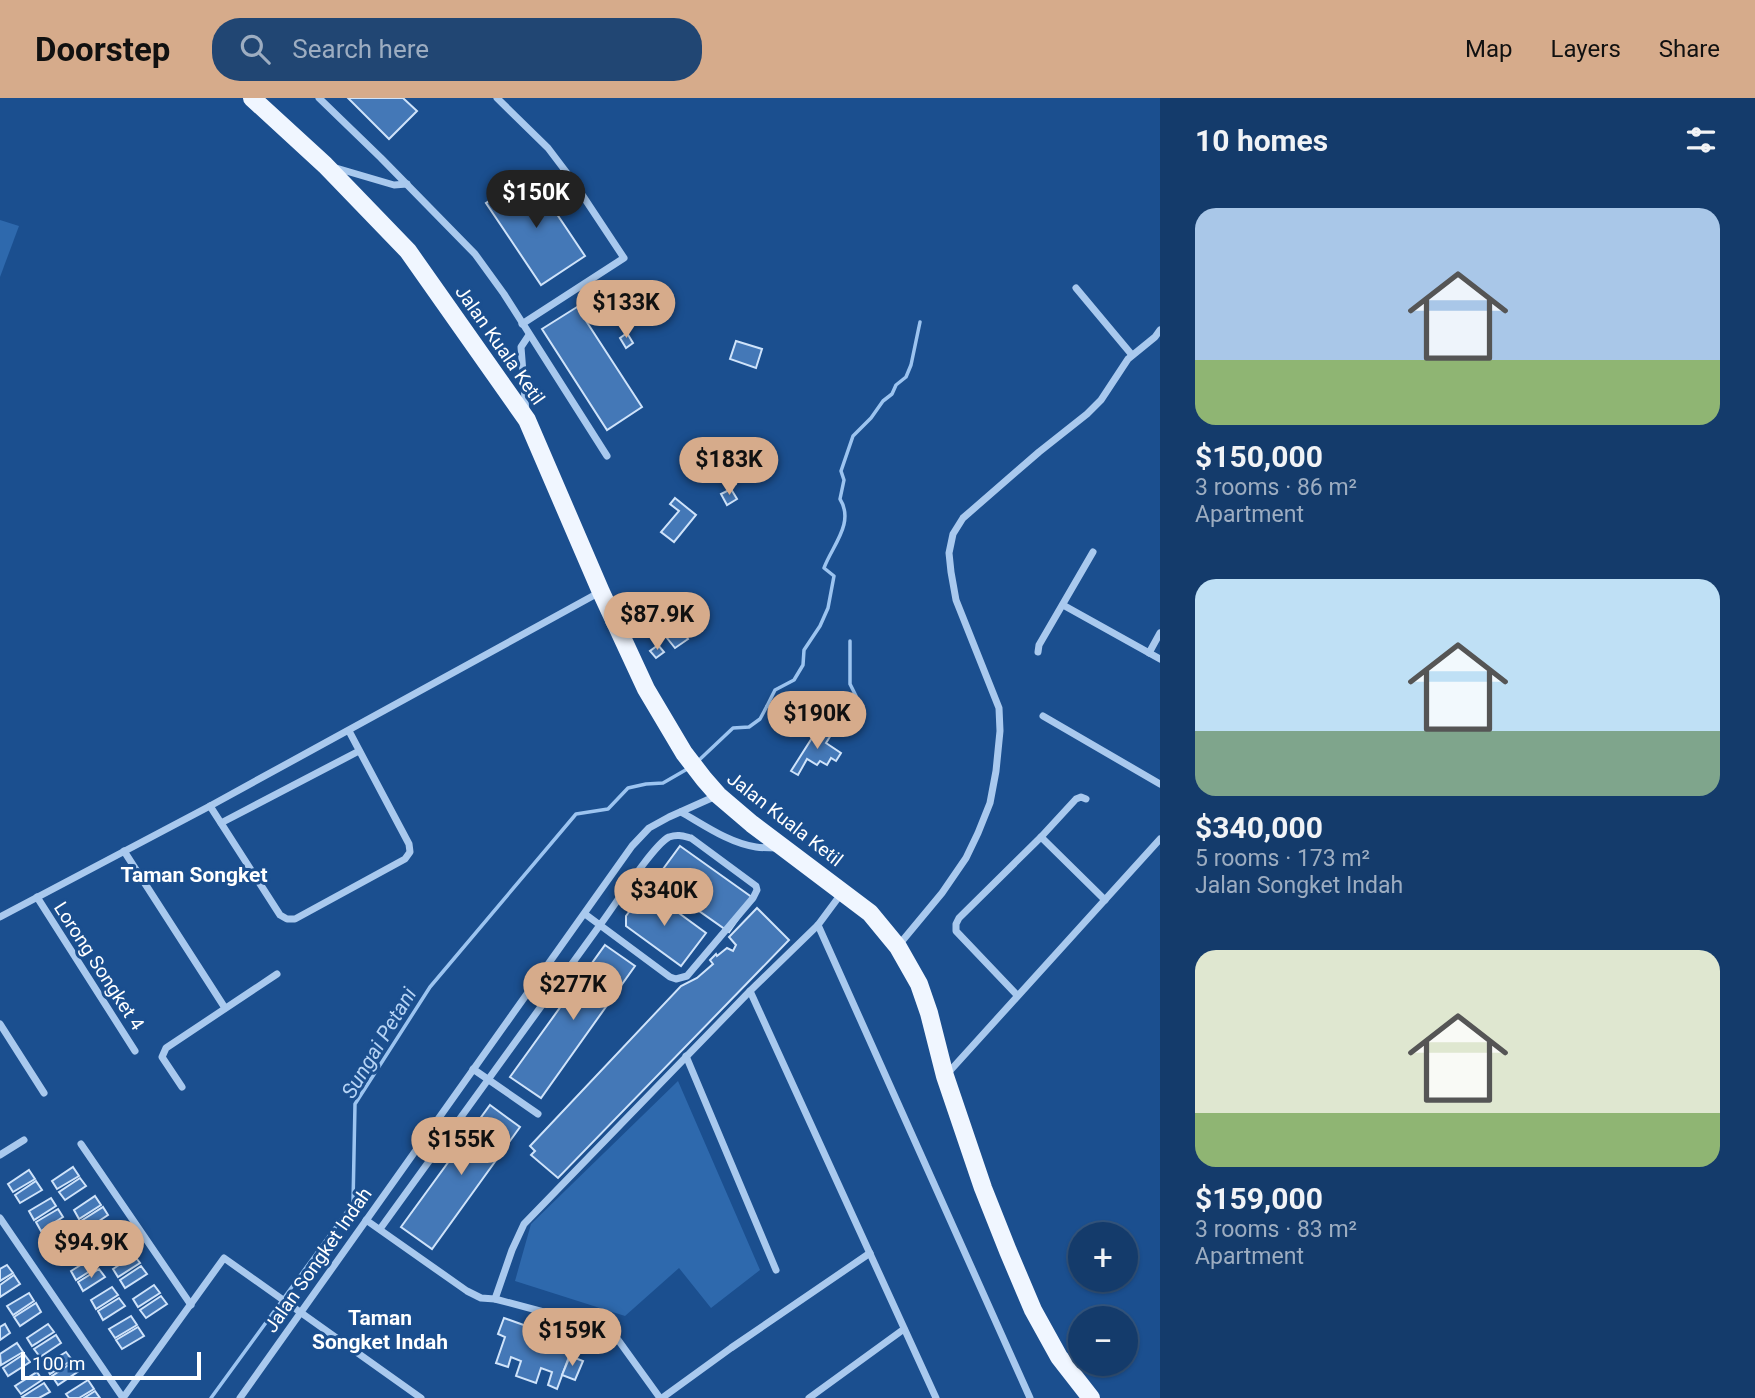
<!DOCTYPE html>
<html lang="en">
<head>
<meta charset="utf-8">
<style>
  body { margin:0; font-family:Roboto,sans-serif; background:#214673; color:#f1f3f6; height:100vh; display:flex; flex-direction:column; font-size:26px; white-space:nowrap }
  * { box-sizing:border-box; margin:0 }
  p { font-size:23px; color:#9dadc1 }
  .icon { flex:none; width:38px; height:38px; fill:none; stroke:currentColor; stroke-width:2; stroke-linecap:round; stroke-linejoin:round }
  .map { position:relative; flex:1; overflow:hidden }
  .panel { display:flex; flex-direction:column; background:#143b6b; width:595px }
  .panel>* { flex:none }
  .buttons { position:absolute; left:1068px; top:1124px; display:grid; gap:14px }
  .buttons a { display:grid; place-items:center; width:70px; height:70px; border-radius:50%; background:#143b6b; box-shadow:0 2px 5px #0004,0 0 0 2px #33557e; font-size:35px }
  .scale { position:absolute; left:21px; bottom:18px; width:180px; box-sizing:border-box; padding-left:7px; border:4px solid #fff; border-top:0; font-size:19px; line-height:24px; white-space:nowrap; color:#fff; -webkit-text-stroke:5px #1b4f8f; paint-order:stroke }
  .price { position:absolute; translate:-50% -60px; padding:0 16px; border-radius:24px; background:#d6ab8b; color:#111; font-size:23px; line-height:46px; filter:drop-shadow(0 2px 4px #0008) }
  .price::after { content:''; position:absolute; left:50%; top:42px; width:21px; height:16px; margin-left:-10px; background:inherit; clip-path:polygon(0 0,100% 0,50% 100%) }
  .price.active { background:#222; color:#fff }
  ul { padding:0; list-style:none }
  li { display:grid; align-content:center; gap:14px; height:371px; padding:0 35px }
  li span { display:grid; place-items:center; height:217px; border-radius:21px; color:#555 }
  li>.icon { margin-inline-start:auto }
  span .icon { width:126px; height:126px; fill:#fffc; stroke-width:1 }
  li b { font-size:30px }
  h2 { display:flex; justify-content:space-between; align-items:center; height:84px; padding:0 35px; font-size:30px }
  header { display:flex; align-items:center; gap:42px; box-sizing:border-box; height:98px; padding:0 35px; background:#d6ab8b; color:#111 }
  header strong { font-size:33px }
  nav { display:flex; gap:38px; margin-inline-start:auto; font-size:24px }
  .search { width:490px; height:63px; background:#214673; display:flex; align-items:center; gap:18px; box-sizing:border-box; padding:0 24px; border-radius:28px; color:#9dadc1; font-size:26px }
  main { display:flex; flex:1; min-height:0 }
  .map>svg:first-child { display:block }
  .park { fill:#2e69ad }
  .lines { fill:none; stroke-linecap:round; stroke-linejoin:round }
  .stream { stroke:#9cc4f0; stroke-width:3.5 }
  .building { fill:#4478b7; stroke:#cfe3fa; stroke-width:2 }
  .minor { stroke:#a9c9ee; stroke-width:7 }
  .primary { stroke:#f0f6ff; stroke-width:18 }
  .labels { text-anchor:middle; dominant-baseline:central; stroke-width:6; stroke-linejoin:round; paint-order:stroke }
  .street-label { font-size:19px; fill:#fff; stroke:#1b4f8f }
  .neighbourhood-label { font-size:21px; font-weight:bold; fill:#fff; stroke:#1b4f8f }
  .water-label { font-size:21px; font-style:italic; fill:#b5d3f5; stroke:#1b4f8f }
</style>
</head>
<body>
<header>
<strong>Doorstep</strong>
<div class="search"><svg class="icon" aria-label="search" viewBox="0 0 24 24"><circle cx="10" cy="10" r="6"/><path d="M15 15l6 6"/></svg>Search here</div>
<nav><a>Map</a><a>Layers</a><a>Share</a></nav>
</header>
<main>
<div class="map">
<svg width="1160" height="1300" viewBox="0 0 1160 1300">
  <rect width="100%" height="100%" fill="#1b4f8f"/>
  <g class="park">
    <polygon points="0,122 19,128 0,179"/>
    <polygon points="678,983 760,1172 711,1210 679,1170 625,1218 515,1183 531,1126"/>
  </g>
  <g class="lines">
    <g class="stream">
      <path d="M 767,608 L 775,592 L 794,582 L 803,567 L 804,552 L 820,528 L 828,510 L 834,478 L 824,470 C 832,448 855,425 840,401 L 844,382 L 841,373 L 853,338 L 871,320 L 883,303 L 892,296 L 896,287 L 906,279 L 911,267 L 920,224"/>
      <polyline points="697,664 733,630 749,629 760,621 767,608 786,609 813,614 850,616 860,606 850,586 850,543"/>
      <polyline points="211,1300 353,1105 355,1006 430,889 576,716 608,711 628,690 646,686 663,685 689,670"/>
    </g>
  </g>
  <g class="building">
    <polygon points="348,0 403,0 417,13 389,41"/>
    <polygon points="530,76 585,158 541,187 486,105"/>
    <polygon points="577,209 642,309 607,332 542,231"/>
    <polygon points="627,235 633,245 626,250 620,240"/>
    <polygon points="736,243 762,251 756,270 730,261"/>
    <polygon points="731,351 746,356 736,386 721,381"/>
    <polygon points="731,391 737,401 727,407 721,396"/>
    <polygon points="675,400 696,417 674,444 661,434 679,413 670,406"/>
    <polygon points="664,501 680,516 662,536 645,521"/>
    <polygon points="681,530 688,541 675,550 667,540"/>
    <polygon points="658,547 664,554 656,560 650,553"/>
    <polygon points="819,629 831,637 826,645 841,655 836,663 831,660 827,667 820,663 817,667 807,661 798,677 791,673"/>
    <polygon points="680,748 753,800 729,834 655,782"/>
    <polygon points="646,791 706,835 681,868 626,828 626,818"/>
    <polygon points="757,810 789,842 558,1080 531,1057 535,1053 530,1048 681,888 697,880 713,866 710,862 716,856 717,858 727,850 733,853 736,847 729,839"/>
    <polygon points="605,847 635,868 541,1000 510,979"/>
    <polygon points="490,1007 520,1029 432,1151 401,1129"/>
    <polygon points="73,1069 79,1078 57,1091 52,1083"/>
    <polygon points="29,1072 35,1081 13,1094 8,1086"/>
    <polygon points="80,1080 86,1088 65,1102 59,1094"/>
    <polygon points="36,1083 42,1092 20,1105 15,1097"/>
    <polygon points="95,1098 101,1107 79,1121 74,1112"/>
    <polygon points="51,1100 56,1108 34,1122 29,1113"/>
    <polygon points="103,1109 108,1117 87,1131 81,1123"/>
    <polygon points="58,1111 63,1119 41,1133 36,1124"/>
    <polygon points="115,1128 121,1136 99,1150 94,1142"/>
    <polygon points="71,1131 77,1139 55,1153 50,1144"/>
    <polygon points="122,1139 128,1147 107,1161 101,1153"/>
    <polygon points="78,1142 84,1150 62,1164 57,1155"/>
    <polygon points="134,1157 140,1165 118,1179 113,1171"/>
    <polygon points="92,1160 98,1168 76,1182 71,1173"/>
    <polygon points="7,1167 13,1175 0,1183 0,1171"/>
    <polygon points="141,1168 147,1176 125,1190 120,1182"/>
    <polygon points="99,1171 105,1179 83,1193 78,1184"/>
    <polygon points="14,1177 20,1186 0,1199 0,1187"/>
    <polygon points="154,1187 160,1195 138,1209 133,1201"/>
    <polygon points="112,1189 118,1197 96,1211 91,1202"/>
    <polygon points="29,1195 34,1203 13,1217 7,1208"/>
    <polygon points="161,1198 167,1206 146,1220 140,1212"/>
    <polygon points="119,1200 125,1208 103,1222 98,1213"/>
    <polygon points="36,1205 41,1214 20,1228 14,1219"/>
    <polygon points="131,1218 137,1227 115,1240 109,1231"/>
    <polygon points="504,1220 574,1245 557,1291 548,1287 552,1274 541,1270 536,1285 516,1278 521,1263 511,1259 508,1269 496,1265 505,1239 498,1236"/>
    <polygon points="5,1226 10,1235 0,1242 0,1229"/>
    <polygon points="48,1226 54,1234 32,1248 27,1240"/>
    <polygon points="138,1229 144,1238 122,1251 116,1242"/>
    <polygon points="56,1237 61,1245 40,1259 34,1251"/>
    <polygon points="17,1245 23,1254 1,1267 0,1256"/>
    <polygon points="66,1254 72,1262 50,1276 45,1267"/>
    <polygon points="24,1256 30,1264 8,1278 3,1270"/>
    <polygon points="570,1258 583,1263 575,1282 562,1277"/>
    <polygon points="73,1264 79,1273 58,1287 52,1278"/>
    <polygon points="37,1274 42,1282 21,1296 15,1288"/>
    <polygon points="88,1282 94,1291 79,1300 69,1300 66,1296"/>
    <polygon points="44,1285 50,1294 39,1300 23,1300 22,1299"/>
    <polygon points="95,1293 100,1300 84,1300"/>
  </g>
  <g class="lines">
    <g class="minor">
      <polyline points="319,0 381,60 475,156 504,196 607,358"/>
      <polyline points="497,0 548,50 573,83 624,160 522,226"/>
      <polyline points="336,70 394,87 407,86"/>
      <polyline points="1076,190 1132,257"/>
      <polyline points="526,314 521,249 529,237"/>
      <polyline points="1063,507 1160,561"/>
      <polyline points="1038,554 1039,547 1093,454"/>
      <polyline points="1149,555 1160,535"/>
      <polyline points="1043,618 1160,686"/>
      <polyline points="210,708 280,817 287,821 295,821 405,761 410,754 409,746 349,633"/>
      <path d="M 681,714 C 704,727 729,745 756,749 C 763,750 771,750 778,750"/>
      <polyline points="221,725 359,653"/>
      <polyline points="1041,739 1105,802"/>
      <polyline points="124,753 225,910"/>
      <polyline points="37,799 135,953"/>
      <polyline points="0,819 210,708 600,494"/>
      <polyline points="818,827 1030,1300"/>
      <polyline points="898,848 942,795 966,760 978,735 990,705 996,673 1000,633 999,610 956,502 951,474 949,455 953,436 963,420 1039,354 1087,316 1101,302 1128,261 1155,239 1160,232"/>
      <polyline points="750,893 936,1300"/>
      <polyline points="1017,897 956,833 956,826 959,820 1041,739 1076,701 1081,699 1086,701"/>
      <polyline points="0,926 44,995"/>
      <polyline points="686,958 776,1172"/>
      <polyline points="473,971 538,1016"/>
      <polyline points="948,975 1160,741"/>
      <polyline points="182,989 162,959 166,950 277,876"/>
      <polyline points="81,1046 191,1207"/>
      <polyline points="0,1057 24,1042"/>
      <polyline points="0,1120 123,1300"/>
      <polyline points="366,1122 467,1193 481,1200 495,1201 600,1229 610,1233 616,1239 660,1300"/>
      <path d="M 380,1131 L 600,827 C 613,810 653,747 669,739 C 678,736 683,738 691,740 L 756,788 L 757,792 L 753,800 L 687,878 L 676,881 L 670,879 L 585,816"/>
      <polyline points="495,1201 512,1152 524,1126 750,893 818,827 841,796"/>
      <polyline points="123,1300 224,1160 421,1300"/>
      <polyline points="240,1300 632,748 649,730 669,719 716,698"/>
      <polyline points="662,1300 731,1250 870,1155"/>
      <polyline points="809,1300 904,1231"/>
    </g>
    <polyline class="primary" points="252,0 325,67 408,153 527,322 601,494 646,591 684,655 704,681 718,697 752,726 870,815 898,849 919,886 929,915 945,978 983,1090 1008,1153 1033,1212 1059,1259 1091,1300"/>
  </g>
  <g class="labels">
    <g class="street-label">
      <text transform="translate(500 247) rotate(55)">Jalan Kuala Ketil</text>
      <text transform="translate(785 721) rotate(38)">Jalan Kuala Ketil</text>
      <text transform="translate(99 868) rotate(57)">Lorong Songket 4</text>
      <text transform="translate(318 1162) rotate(-55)">Jalan Songket Indah</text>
    </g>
    <g class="neighbourhood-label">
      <text x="194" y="777">Taman Songket</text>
      <text x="380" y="1220">Taman<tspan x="380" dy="24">Songket Indah</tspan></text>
    </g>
    <g class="water-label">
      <text transform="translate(379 945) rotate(-59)">Sungai Petani</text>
    </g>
  </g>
</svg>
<div class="buttons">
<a>+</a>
<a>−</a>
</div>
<div class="scale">100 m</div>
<b class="price active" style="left:536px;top:132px">$150K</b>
<b class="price" style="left:626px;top:242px">$133K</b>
<b class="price" style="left:729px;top:399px">$183K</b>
<b class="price" style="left:657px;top:554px">$87.9K</b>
<b class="price" style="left:817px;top:653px">$190K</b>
<b class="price" style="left:664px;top:830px">$340K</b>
<b class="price" style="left:573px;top:924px">$277K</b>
<b class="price" style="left:461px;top:1079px">$155K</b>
<b class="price" style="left:91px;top:1182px">$94.9K</b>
<b class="price" style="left:572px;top:1270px">$159K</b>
</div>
<section class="panel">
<h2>10 homes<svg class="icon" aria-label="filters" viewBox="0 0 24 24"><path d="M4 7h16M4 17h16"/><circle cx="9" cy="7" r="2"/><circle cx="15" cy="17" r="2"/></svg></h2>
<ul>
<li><span style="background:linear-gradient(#a9c7e8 70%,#8fb573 0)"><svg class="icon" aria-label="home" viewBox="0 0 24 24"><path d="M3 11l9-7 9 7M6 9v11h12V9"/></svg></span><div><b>$150,000</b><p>3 rooms · 86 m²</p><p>Apartment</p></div></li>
<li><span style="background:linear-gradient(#bfe0f5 70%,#7fa58c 0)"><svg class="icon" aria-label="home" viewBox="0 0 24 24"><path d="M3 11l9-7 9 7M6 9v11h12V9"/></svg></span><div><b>$340,000</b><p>5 rooms · 173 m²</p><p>Jalan Songket Indah</p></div></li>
<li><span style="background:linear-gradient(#dfe7d0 75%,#8fb573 0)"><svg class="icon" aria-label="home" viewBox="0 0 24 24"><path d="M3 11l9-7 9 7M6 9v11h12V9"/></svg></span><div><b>$159,000</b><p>3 rooms · 83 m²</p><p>Apartment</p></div></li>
</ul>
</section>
</main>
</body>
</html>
